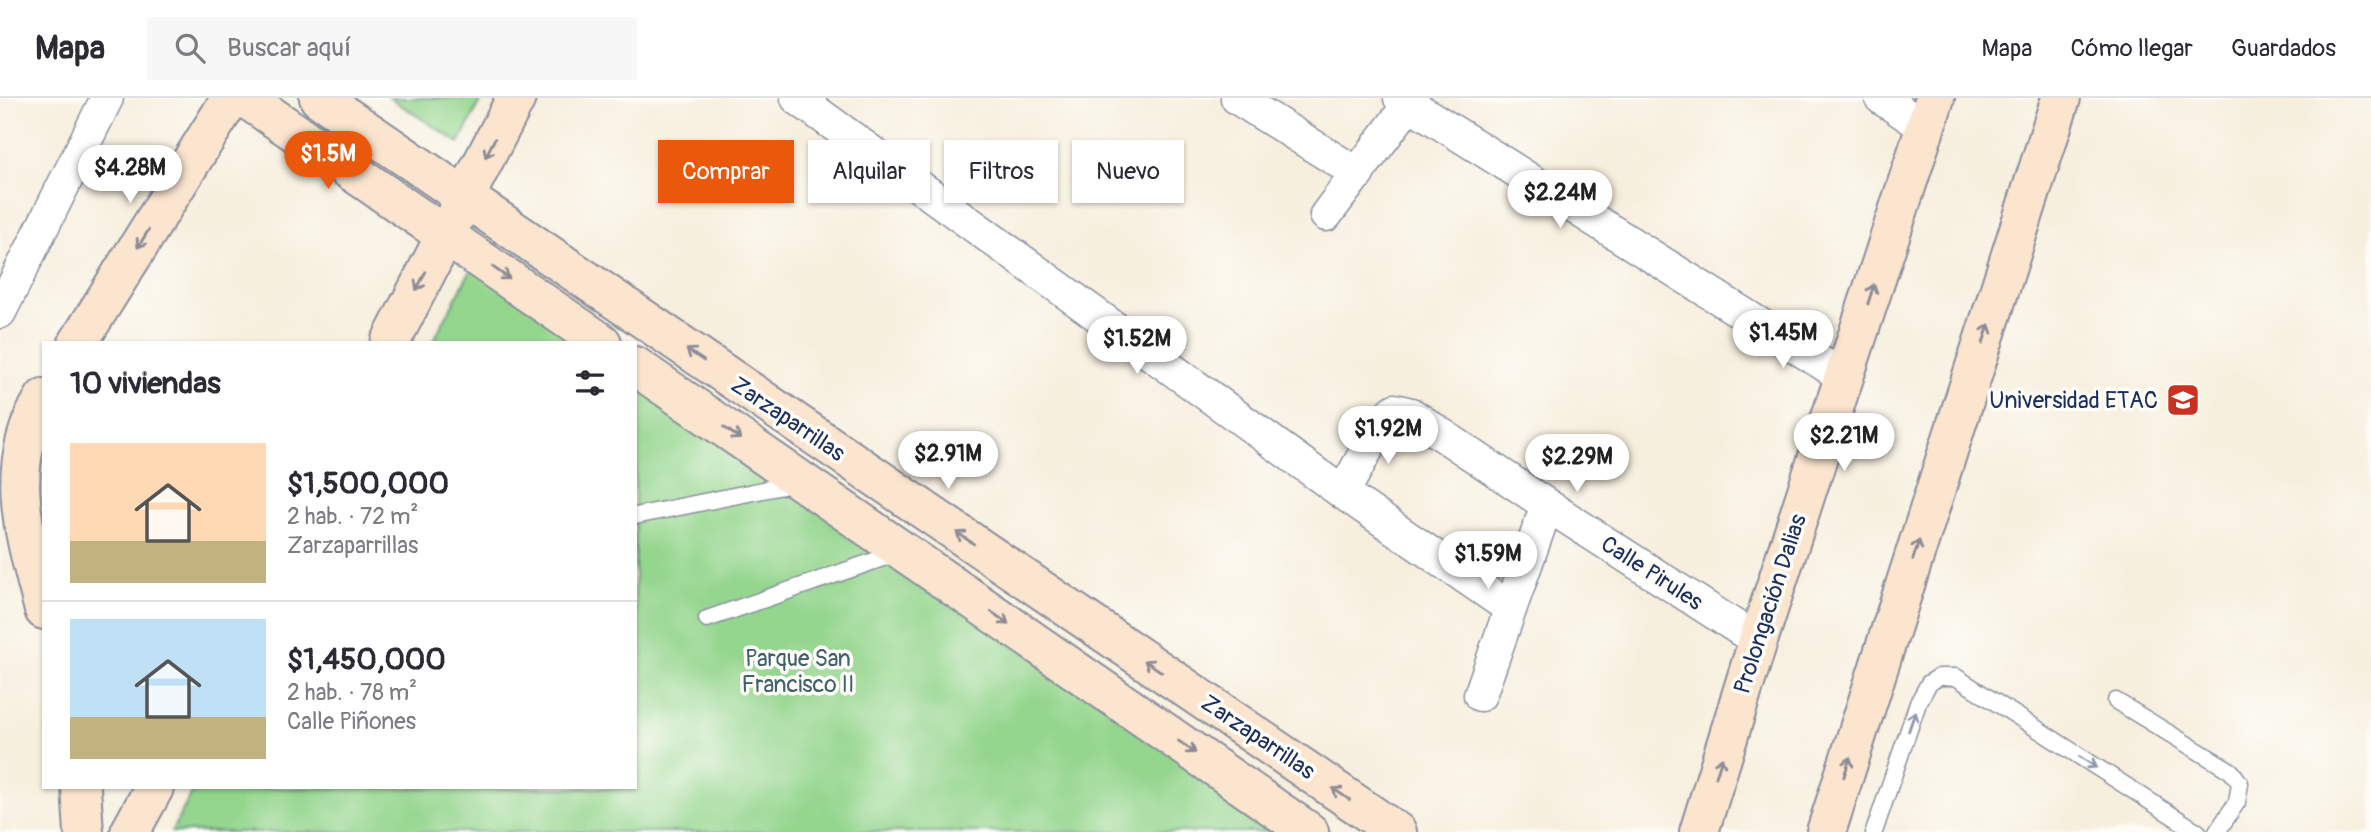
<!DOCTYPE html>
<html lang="es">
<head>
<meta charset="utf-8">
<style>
  body { margin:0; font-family:Pangolin,sans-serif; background:#f7f7f7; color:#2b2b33; height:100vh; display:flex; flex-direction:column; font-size:26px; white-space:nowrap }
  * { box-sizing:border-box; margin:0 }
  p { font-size:23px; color:#7c7c81 }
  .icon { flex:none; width:38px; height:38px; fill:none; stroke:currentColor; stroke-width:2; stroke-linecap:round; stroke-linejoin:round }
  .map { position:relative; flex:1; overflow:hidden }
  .sheet { position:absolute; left:42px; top:243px; width:595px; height:448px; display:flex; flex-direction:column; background:#fff; border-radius:0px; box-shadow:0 2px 5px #0004 }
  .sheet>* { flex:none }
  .top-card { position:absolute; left:658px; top:42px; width:665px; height:63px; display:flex; gap:14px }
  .price { position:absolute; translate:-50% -60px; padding:0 16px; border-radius:24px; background:#fff; color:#222; font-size:23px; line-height:46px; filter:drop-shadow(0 2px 4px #0008) }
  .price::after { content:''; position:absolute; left:50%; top:42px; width:21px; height:16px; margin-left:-10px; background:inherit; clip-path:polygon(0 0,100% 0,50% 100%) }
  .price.current { background:#ea580c; color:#fff }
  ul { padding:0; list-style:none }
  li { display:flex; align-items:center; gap:21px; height:175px; padding:0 28px }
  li+li { border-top:2px solid #e1e1e2 }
  li span { display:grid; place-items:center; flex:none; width:196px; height:140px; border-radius:0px; color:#555 }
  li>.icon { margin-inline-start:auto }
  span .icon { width:84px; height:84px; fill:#fffc; stroke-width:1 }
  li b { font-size:30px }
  h2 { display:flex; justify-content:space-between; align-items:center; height:84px; padding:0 28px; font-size:30px }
  .chip { padding:0 24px; border-radius:0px; background:#fff; box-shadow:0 2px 5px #0004; font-size:24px; line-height:63px }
  .chip.current { background:#ea580c; color:#fff }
  header { display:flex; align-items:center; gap:42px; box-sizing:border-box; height:98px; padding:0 35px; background:#fff; border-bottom:2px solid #e1e1e2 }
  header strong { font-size:33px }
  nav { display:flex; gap:38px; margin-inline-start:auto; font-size:24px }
  .search { width:490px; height:63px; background:#f7f7f7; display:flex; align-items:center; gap:18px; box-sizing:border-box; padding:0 24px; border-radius:0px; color:#7c7c81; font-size:26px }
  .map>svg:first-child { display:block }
  .green { fill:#94d68e; stroke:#588276; stroke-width:2 }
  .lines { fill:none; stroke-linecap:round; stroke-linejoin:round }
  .lane-casing { stroke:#898f9e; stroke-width:19 }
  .street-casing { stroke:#898f9e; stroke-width:35 }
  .secondary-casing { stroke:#898f9e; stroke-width:42 }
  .lane { stroke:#fff; stroke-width:16 }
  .street { stroke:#fff; stroke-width:32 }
  .secondary { stroke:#fbe5cf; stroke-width:38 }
  .oneway { stroke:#8b8a96 }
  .oneway2 { stroke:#8d97ae }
  .labels { text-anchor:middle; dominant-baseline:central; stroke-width:7; stroke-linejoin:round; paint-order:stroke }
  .poi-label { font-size:23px; fill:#1b2f5e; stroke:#fdfcf7; text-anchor:end }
  .street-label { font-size:23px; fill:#1b2f5e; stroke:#fdfcf7 }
  .park-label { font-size:23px; fill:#3f616c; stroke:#fdfcf7 }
</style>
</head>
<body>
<header>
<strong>Mapa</strong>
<div class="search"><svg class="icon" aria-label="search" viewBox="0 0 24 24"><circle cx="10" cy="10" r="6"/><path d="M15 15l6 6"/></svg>Buscar aquí</div>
<nav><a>Mapa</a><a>Cómo llegar</a><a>Guardados</a></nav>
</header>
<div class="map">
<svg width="2371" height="734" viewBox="0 0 2371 734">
  <rect width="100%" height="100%" fill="#fdfcf7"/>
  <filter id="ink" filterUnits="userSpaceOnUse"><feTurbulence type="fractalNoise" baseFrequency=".0143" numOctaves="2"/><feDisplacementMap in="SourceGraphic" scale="14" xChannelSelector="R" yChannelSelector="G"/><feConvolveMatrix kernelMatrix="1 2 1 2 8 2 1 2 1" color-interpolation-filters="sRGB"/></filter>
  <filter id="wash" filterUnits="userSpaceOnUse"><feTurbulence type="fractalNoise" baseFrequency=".00686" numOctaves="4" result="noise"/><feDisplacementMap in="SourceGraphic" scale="28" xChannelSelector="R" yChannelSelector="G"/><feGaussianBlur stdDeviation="1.57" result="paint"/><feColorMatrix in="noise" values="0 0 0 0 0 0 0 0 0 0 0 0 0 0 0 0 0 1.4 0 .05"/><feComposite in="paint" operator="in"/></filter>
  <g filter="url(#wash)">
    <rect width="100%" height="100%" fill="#f7efde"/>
    <g class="green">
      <polygon points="390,0 482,0 459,45"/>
      <polygon points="474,166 593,245 432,245"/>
      <polygon points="635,273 1331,734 171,734 195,690 635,690"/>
    </g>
  </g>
  <g filter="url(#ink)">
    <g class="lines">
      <defs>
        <g id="lane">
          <polyline points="635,418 797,385"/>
          <polyline points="707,521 900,454"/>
          <polyline points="2116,603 2231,673 2240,685 2237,704 2217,734"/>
          <polyline points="1874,734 1918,605 1929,585 1939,579 1956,579 2198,734"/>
        </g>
        <g id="street">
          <polyline points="797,0 1343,395 1510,510"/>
          <polyline points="1237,0 1358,76"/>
          <polyline points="1400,0 1844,279"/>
          <polyline points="1881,0 1926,30"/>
          <polyline points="1326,117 1409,6"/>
          <polyline points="0,214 107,0"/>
          <polyline points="1343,395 1382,324 1395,312 1411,316 1547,407 1758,543"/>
          <polyline points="1480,597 1547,407"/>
        </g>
        <g id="secondary">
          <polyline points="245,0 602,245"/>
          <polyline points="319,0 1397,734"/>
          <polyline points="78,245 231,0"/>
          <polyline points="390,245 516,0"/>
          <polyline points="635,268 1309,734"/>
          <path d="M 44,300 C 1,369 26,440 44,512"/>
          <polyline points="81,690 84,734"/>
          <polyline points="130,734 154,690"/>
          <polyline points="1699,734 1758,543 1935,0"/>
          <polyline points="1826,734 2061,0"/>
        </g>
      </defs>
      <use href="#lane" class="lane-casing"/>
      <use href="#street" class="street-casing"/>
      <use href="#secondary" class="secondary-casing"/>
      <use href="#lane" class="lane"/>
      <use href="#street" class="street"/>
      <use href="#secondary" class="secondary"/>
    </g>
    <defs><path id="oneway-shaft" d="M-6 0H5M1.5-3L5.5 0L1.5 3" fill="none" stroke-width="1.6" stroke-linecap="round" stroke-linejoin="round" transform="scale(1.75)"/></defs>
    <g class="oneway">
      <use href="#oneway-shaft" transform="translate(490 50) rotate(117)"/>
      <use href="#oneway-shaft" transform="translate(143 141) rotate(122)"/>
      <use href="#oneway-shaft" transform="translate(501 175) rotate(35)"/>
      <use href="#oneway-shaft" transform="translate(421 183) rotate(117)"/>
      <use href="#oneway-shaft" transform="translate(1871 196) rotate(-72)"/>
      <use href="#oneway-shaft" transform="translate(1986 236) rotate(-72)"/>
      <use href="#oneway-shaft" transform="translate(695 257) rotate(-146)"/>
      <use href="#oneway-shaft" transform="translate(732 335) rotate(35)"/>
      <use href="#oneway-shaft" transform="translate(965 440) rotate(-146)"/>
      <use href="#oneway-shaft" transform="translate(1916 452) rotate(-72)"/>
      <use href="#oneway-shaft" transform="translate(1000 520) rotate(35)"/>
      <use href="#oneway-shaft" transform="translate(1153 568) rotate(-146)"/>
      <use href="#oneway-shaft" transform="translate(1187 649) rotate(35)"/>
      <use href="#oneway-shaft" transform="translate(1719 669) rotate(-73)"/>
      <use href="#oneway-shaft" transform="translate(1847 669) rotate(-72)"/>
      <use href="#oneway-shaft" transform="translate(1341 696) rotate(-146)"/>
    </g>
    <g class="oneway2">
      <use href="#oneway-shaft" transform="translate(1912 623) rotate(-71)"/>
      <use href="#oneway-shaft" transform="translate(2088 664) rotate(32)"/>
    </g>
  </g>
  <defs>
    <symbol id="school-square" viewBox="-11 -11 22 22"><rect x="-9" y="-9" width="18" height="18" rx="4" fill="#c8321e" stroke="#fdfcf7"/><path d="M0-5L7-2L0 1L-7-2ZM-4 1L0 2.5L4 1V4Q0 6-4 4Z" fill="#fff"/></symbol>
  </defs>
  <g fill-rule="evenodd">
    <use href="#school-square" x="2164" y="283" width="38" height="38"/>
  </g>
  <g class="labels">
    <g class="poi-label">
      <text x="2158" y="302">Universidad ETAC</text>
    </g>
    <g class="street-label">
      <text transform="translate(788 321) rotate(34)">Zarzaparrillas</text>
      <text transform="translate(1652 475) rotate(33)">Calle Pirules</text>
      <text transform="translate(1770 506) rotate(-72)">Prolongación Dalias</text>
      <text transform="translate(1258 639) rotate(34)">Zarzaparrillas</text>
    </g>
    <g class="park-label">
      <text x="798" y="560">Parque San<tspan x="798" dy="26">Francisco II</tspan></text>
    </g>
  </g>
</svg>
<b class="price current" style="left:328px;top:93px">$1.5M</b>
<b class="price" style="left:130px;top:107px">$4.28M</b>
<b class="price" style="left:1560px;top:132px">$2.24M</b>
<b class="price" style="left:1783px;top:272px">$1.45M</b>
<b class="price" style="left:1137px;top:278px">$1.52M</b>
<b class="price" style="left:1388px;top:368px">$1.92M</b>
<b class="price" style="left:1844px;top:375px">$2.21M</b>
<b class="price" style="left:948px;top:393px">$2.91M</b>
<b class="price" style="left:1577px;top:396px">$2.29M</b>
<b class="price" style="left:1488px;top:493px">$1.59M</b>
<div class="top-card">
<a class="chip current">Comprar</a>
<a class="chip">Alquilar</a>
<a class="chip">Filtros</a>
<a class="chip">Nuevo</a>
</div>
<section class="sheet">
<h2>10 viviendas<svg class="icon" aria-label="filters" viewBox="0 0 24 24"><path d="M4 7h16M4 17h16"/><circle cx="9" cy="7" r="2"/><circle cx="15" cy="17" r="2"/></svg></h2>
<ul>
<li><span style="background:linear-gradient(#ffd9b3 70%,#c2b280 0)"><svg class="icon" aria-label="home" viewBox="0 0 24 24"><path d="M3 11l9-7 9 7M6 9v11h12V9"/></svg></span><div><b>$1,500,000</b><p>2 hab. · 72 m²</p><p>Zarzaparrillas</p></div></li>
<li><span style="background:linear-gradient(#bfe0f5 70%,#c2b280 0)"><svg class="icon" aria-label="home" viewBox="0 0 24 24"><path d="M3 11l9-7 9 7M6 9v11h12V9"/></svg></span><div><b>$1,450,000</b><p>2 hab. · 78 m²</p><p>Calle Piñones</p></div></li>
</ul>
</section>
</div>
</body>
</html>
